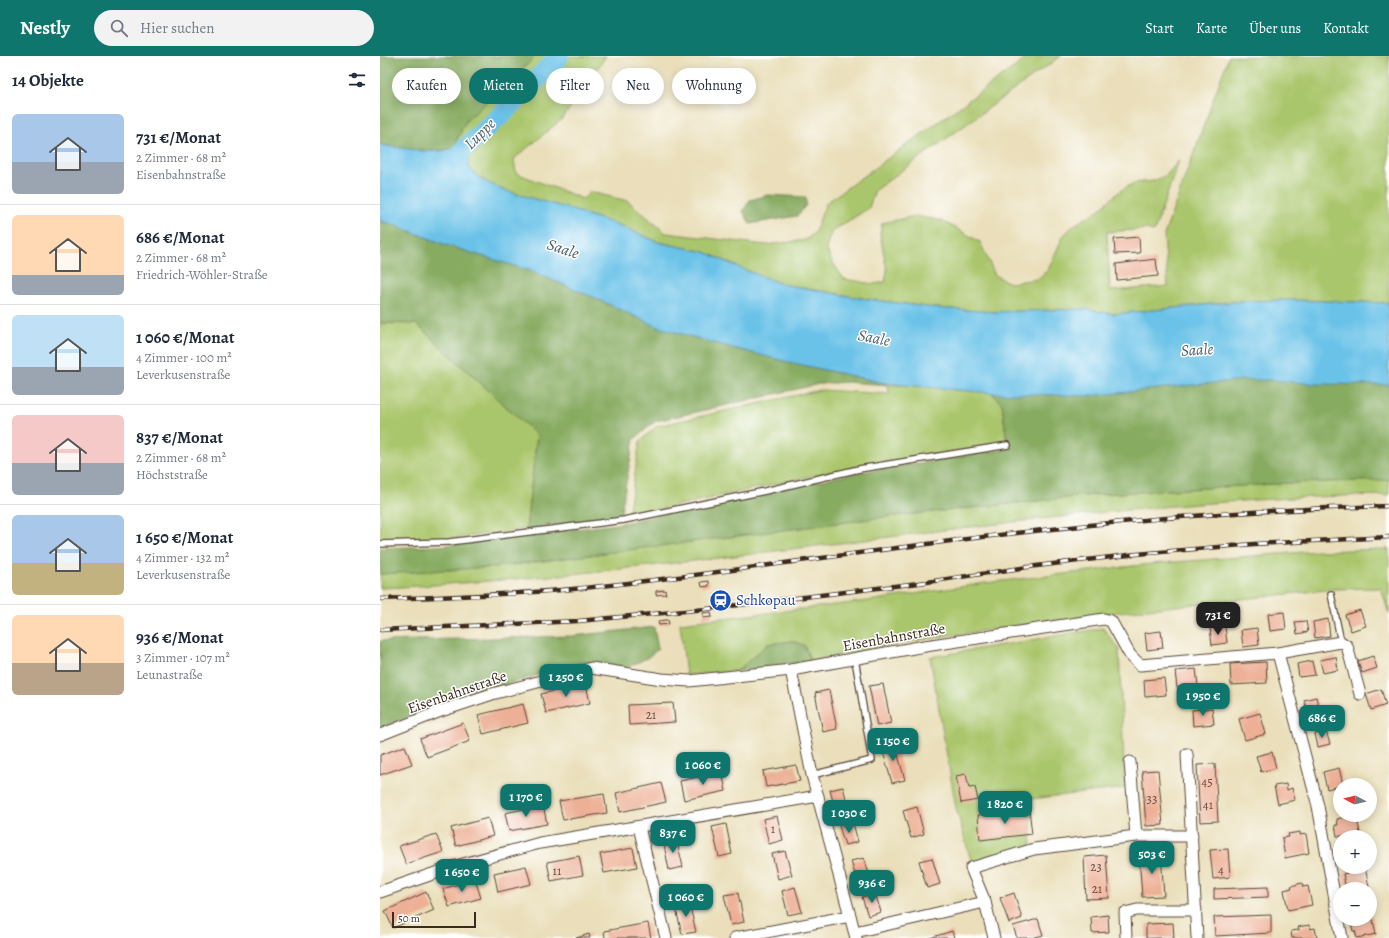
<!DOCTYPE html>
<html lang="de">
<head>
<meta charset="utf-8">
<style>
  body { margin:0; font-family:Alegreya,serif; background:#f2f2f3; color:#1f2937; height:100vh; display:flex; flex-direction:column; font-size:15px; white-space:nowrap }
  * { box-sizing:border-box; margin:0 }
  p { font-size:13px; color:#747a83 }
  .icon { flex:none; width:22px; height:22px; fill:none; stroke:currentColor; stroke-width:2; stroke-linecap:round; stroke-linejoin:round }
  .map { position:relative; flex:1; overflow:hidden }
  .side { display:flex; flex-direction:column; background:#fff; width:380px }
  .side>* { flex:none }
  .guide { position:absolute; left:12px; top:12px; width:380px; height:36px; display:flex; gap:8px }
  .needle { width:26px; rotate:277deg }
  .fabs { position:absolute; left:953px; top:722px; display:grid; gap:8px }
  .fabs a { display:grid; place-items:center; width:44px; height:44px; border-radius:50%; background:#fff; box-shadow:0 2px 10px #0003; font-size:20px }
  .scale { position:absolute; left:12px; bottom:10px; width:84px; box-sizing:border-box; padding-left:4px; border:2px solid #3b2a1e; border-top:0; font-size:11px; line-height:14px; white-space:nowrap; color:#3b2a1e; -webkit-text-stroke:3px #fff; paint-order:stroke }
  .price { position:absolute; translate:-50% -34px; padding:0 9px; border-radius:8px; background:#0f766e; color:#fff; font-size:13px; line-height:26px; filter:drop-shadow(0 1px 2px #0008) }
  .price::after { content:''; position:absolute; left:50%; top:24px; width:12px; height:9px; margin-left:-6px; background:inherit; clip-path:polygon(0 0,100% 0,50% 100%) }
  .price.current { background:#222; color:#fff }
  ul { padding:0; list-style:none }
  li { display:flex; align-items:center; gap:12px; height:100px; padding:0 12px }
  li+li { border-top:1px solid #e0e1e3 }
  li span { display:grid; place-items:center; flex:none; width:112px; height:80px; border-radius:6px; color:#555 }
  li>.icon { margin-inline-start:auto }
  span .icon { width:48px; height:48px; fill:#fffc; stroke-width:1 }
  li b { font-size:17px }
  h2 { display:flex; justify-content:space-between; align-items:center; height:48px; padding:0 12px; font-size:17px }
  .chip { padding:0 14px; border-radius:18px; background:#fff; box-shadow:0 2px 10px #0003; font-size:14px; line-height:36px }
  .chip.current { background:#0f766e; color:#fff }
  header { display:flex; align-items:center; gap:24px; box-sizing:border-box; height:56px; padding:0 20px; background:#0f766e; color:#fff }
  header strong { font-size:19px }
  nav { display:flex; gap:22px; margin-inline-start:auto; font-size:14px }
  .search { width:280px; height:36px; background:#f2f2f3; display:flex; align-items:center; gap:10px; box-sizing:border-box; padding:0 14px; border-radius:22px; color:#747a83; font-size:15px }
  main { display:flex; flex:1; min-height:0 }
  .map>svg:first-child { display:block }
  .green { fill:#aac66c; stroke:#727845 }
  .forest { fill:#87ab60; stroke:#616a3f }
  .water { fill:#6ac2e8; stroke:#527683 }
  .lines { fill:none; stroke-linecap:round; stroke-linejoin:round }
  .river { stroke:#6ac2e8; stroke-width:20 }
  .building { fill:#edb096 }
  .lane-casing { stroke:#554535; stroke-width:8 }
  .street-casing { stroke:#554535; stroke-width:13 }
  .lane { stroke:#fff; stroke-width:5.5 }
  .street { stroke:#fff; stroke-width:11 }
  .rail-casing { stroke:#3b2a1e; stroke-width:4.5 }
  .rail { stroke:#fff; stroke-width:3; stroke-dasharray:9; stroke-linecap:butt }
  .labels { text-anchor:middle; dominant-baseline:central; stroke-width:3; stroke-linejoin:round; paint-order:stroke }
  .number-label { font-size:13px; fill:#684c3c }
  .transit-label { font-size:15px; fill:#164399; stroke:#fff; text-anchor:start }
  .street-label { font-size:15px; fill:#3b2a1e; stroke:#fff }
  .water-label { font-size:16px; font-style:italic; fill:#4b5f65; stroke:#fff }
</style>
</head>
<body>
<header>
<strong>Nestly</strong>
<div class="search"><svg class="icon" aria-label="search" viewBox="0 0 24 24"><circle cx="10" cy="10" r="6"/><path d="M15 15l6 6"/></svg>Hier suchen</div>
<nav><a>Start</a><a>Karte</a><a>Über uns</a><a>Kontakt</a></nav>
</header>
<main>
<section class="side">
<h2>14 Objekte<svg class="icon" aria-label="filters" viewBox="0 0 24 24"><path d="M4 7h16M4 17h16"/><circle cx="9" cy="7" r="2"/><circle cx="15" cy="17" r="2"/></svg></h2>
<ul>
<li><span style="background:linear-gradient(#a9c7e8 60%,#9aa5b1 0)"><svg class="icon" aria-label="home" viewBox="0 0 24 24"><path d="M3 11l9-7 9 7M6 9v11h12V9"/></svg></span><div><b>731 €/Monat</b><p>2 Zimmer · 68 m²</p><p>Eisenbahnstraße</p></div></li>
<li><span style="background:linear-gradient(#ffd9b3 75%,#9aa5b1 0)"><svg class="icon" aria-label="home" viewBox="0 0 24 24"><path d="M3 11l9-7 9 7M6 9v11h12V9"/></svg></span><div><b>686 €/Monat</b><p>2 Zimmer · 68 m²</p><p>Friedrich-Wöhler-Straße</p></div></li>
<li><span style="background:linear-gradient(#bfe0f5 65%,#9aa5b1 0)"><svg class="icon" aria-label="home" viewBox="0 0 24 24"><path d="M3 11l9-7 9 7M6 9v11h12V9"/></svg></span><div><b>1 060 €/Monat</b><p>4 Zimmer · 100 m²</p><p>Leverkusenstraße</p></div></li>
<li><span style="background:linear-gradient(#f6c9c9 60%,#9aa5b1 0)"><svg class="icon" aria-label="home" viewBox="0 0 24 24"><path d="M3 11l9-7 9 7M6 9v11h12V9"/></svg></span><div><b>837 €/Monat</b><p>2 Zimmer · 68 m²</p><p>Höchststraße</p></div></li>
<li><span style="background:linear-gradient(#a9c7e8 60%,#c2b280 0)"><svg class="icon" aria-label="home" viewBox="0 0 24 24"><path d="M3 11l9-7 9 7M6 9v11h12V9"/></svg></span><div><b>1 650 €/Monat</b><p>4 Zimmer · 132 m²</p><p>Leverkusenstraße</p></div></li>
<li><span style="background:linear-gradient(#ffd9b3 60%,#b9a48a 0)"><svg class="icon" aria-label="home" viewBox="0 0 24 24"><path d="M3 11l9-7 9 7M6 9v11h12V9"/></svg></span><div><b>936 €/Monat</b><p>3 Zimmer · 107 m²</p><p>Leunastraße</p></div></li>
</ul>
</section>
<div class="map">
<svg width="1009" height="882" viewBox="0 0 1009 882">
  <rect width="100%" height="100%" fill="#fff"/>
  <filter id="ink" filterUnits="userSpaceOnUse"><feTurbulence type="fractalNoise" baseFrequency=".025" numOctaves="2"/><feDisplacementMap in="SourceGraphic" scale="8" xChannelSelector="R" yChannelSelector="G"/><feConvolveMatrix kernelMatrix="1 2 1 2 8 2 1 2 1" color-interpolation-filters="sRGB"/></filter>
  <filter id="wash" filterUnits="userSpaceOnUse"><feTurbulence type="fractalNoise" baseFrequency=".012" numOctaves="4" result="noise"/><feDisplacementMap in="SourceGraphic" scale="16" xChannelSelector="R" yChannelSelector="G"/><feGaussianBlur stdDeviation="0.9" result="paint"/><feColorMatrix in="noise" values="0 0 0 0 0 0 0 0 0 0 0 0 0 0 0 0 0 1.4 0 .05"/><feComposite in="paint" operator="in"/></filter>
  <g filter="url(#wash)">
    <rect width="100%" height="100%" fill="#eadfba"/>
    <g class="green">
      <polygon points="156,0 226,0 183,62 134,103 136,117 203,143 210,136 248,145 286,177 386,189 426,184 435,176 446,147 650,0 681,0 495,134 489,152 451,176 446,192 451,204 464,223 494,228 505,226 507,215 500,178 502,167 535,160 559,164 574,171 600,186 615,219 630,227 657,223 668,214 683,180 693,170 717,155 741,134 754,127 773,125 787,119 799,104 774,176 767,173 727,176 730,235 788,230 784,179 849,0 1009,0 1009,247 912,244 862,245 734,258 704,253 614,256 555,252 480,242 402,228 365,214 325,196 278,186 236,168 183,151 123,134 99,122 88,110 82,95 73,92 86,65"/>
      <polygon points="0,267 36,268 157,379 146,473 69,483 0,485"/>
      <polygon points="508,329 554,329 609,334 622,348 627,387 479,410 248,460 260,385 277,370 440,334 509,338"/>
      <path d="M 1009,424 L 1009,439 C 773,442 539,479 304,506 C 235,514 166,521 97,526 C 64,528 32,531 0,532 L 0,518 L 116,511 L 505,461 L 723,438 L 911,427 Z"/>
      <polygon points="1009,493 1009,558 1001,532 955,533 722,558 532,585 431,605 412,585 388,588 357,615 306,619 300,567 489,545 605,527 770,508 937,495"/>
      <polygon points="723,572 739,593 745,732 651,743 651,790 592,808 576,752 550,601"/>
    </g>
    <g class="forest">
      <path d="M 0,0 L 156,0 L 86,65 L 73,92 C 49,98 25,92 0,89 Z"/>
      <polygon points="388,139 426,141 426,149 417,160 370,168 363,155 370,144"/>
      <polygon points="0,165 12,168 66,189 151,215 215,242 278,271 330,286 404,305 504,327 508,329 467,326 439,328 276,365 254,383 240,461 146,473 157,379 36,268 0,267"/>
      <polygon points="869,322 1009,326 1009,424 911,427 723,438 505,461 116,511 0,518 0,492 60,490 238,468 476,417 628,393 622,348 609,334"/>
      <polygon points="274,571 278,593 267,602 246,612 206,606 194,608 68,646 0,672 0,585 192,580"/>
      <polygon points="412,585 424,589 431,605 357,615 388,588"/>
    </g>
    <polygon class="water" points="0,89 43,95 62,95 73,92 90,98 88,110 99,122 123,134 183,151 236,168 278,186 325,196 365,214 402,228 480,242 555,252 614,256 704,253 734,258 862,245 912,244 1009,247 1009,329 936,328 892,324 862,324 709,340 610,337 504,327 404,305 330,286 278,271 215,242 151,215 66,189 12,168 0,165"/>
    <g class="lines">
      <polyline class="river" points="68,117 82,95 122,58 173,7 179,0"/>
    </g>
    <g id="blocks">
      <g class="building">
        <polygon points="759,181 760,197 735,198 734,183"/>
        <polygon points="776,203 778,220 737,224 736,208"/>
        <polygon points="329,525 329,530 322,531 321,526"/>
        <polygon points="285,534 286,538 276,539 276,535"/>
        <polygon points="980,554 986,570 971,575 965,559"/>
        <polygon points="331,556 332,561 323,562 323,557"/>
        <polygon points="904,556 906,573 890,575 888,558"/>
        <polygon points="948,563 950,580 935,582 933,566"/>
        <polygon points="286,564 288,564 289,568 279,569 278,565"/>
        <polygon points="926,565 928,576 917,578 915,566"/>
        <polygon points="845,570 847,587 832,589 830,572"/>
        <polygon points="877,572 879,589 863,591 861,574"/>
        <polygon points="781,575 783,592 767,594 765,577"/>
        <polygon points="993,600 997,612 982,617 978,605"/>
        <polygon points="956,601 958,614 943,617 940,604"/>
        <polygon points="932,605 935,619 919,621 917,608"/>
        <polygon points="886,606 887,627 851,629 850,608"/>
        <polygon points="816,613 818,630 797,632 795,615"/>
        <polygon points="784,622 786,639 765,641 764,624"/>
        <polygon points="206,628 210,647 166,657 161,638"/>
        <polygon points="503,628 511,667 497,670 489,630"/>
        <polygon points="1001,633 1006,649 991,654 986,638"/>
        <polygon points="449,634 457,673 443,676 435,637"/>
        <polygon points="936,641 939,654 928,657 924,644"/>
        <polygon points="293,647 295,666 249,669 248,649"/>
        <polygon points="143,648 148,667 103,678 98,659"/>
        <polygon points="832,652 834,668 813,670 812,654"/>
        <polygon points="880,657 886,678 865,684 859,663"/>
        <polygon points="83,667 90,685 47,701 40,683"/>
        <polygon points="946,675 950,688 938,691 935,678"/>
        <polygon points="514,685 525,724 512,727 501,689"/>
        <polygon points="25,690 32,708 0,719 0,699"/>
        <polygon points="892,696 896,712 881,716 876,700"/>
        <polygon points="835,708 838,765 820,766 817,709"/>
        <polygon points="416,709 420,725 386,731 383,715"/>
        <polygon points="959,712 963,729 947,733 943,716"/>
        <polygon points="778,714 783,769 766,770 762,715"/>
        <polygon points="342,716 346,735 304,744 300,725"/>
        <polygon points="586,718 589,732 595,731 598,744 581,747 576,720"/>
        <polygon points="281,727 286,746 240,756 236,737"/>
        <polygon points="906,728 907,734 912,732 915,744 898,748 894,730"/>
        <polygon points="463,731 468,750 455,753 450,734"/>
        <polygon points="224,738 227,757 183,764 179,745"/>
        <polygon points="163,749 167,768 129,775 125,757"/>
        <polygon points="537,751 544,778 531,782 523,755"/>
        <polygon points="649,753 652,778 600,784 598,759"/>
        <polygon points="976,759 981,781 957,780 955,769 958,769 957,763"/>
        <polygon points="397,760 403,784 389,788 383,763"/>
        <polygon points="108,762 113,780 76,790 71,772"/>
        <polygon points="473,767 478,786 465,789 459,770"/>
        <polygon points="346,768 352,798 339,801 332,771"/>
        <polygon points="920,776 920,779 926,778 929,797 905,802 902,782 909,781 908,778"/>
        <polygon points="56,778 63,796 26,808 19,790"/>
        <polygon points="296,781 303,811 289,814 283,784"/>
        <polygon points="253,792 257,811 224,817 220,798"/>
        <polygon points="848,793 850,821 833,823 830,794"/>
        <polygon points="405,795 412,819 398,823 392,798"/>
        <polygon points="781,797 784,840 762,841 759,799"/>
        <polygon points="726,799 729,842 706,843 704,801"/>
        <polygon points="199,800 203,819 171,825 167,806"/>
        <polygon points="484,802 490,821 477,825 471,805"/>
        <polygon points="552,802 560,828 547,832 539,805"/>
        <polygon points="146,810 151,828 118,836 114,817"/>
        <polygon points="965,811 985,811 989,831 981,833 969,833 968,828 965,829 963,818 967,817"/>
        <polygon points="95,823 101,842 69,851 63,833"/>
        <polygon points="922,827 923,831 928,830 932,849 908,854 904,834 912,832 911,830"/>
        <polygon points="415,831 422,856 408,859 402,835"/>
        <polygon points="888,831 888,841 834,843 834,833"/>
        <polygon points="46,836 54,854 13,872 5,855"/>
        <polygon points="358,837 364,866 351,869 344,839"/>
        <polygon points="495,837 501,856 488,860 482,841"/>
        <polygon points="634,837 642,862 629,867 620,842"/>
        <polygon points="309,846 316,876 302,878 295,849"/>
        <polygon points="990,851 996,878 977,882 975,875 973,875 970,864 990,863"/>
        <polygon points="728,859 729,876 712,877 711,861"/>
        <polygon points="891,859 891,877 835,880 834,861"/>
        <polygon points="658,863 663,879 652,882 637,882 633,870"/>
        <polygon points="268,867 271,882 225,882 224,875"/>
        <polygon points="793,867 794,882 766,882 766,868"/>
        <polygon points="929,869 930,873 935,872 937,882 912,882 911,875 919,874 918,871"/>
        <polygon points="572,875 574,882 550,882"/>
        <polygon points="209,878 210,882 196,882"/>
      </g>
    </g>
  </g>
  <g filter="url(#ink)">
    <use href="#blocks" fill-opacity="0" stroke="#554535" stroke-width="1"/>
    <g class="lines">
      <defs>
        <g id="lane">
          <polyline points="0,488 69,486 244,464 385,435 479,413 628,389"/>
          <polyline points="951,538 961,586"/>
          <polyline points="432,719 492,704 475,603"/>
        </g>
        <g id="street">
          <polyline points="898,597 938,750 962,882"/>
          <polyline points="411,614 432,719 476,882"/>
          <polyline points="0,679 61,655 112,638 211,612 282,623 309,625 411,614 545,590 724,563 731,565 750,599 760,609 898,597 961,586 967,590 980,638"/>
          <polyline points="807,698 817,882"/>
          <polyline points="750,706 756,780"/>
          <polyline points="259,771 286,882"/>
          <polyline points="0,836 76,810 160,787 438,740"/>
          <polyline points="475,876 605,846"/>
          <polyline points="355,882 470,860"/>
          <polyline points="614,882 605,846 591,812 654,793 756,780 812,780"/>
          <polyline points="746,882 745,857 757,854 816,854"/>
        </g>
      </defs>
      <use href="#lane" class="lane-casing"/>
      <use href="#street" class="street-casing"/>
      <use href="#lane" class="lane"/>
      <use href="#street" class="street"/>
      <defs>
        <g id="rail">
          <path d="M 0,543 C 65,541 129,539 193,533 C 351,517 506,491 663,474 C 778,461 893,453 1009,450"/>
          <polyline points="0,574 198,565 326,553 547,526 648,511 757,498 874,488 1009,481"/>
        </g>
      </defs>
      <use href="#rail" class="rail-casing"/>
      <use href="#rail" class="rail"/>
    </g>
  </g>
  <defs>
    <symbol id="station-disc" viewBox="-11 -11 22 22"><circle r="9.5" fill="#1a4fb4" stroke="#fff"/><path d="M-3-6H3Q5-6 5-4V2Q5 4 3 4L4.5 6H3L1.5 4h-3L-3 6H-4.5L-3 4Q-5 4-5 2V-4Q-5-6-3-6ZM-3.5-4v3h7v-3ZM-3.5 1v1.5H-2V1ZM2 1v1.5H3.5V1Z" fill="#fff"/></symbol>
  </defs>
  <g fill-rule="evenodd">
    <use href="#station-disc" x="328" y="532" width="25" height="25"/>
  </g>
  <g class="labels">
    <g class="number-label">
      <text x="271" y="658">21</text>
      <text x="827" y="725">45</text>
      <text x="772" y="742">33</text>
      <text x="828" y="748">41</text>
      <text x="393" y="772">1</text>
      <text x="716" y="810">23</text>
      <text x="841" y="813">4</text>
      <text x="177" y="814">11</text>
      <text x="717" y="832">21</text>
    </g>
    <g class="transit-label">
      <text x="356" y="544">Schkopau</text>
    </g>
    <g class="street-label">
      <text transform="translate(514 581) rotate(-10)">Eisenbahnstraße</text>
      <text transform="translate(77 636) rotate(-19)">Eisenbahnstraße</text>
    </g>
    <g class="water-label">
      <text transform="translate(100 78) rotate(-45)">Luppe</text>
      <text transform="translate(183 193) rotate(19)">Saale</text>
      <text transform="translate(494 282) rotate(11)">Saale</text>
      <text transform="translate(817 294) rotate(-3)">Saale</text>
    </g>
  </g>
</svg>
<div class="fabs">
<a><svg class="needle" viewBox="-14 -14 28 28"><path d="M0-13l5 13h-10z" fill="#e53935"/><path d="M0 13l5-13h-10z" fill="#747a83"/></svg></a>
<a>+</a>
<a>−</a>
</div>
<div class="scale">50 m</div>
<b class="price current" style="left:838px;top:580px">731 €</b>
<b class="price" style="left:186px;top:642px">1 250 €</b>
<b class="price" style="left:823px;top:661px">1 950 €</b>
<b class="price" style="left:942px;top:683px">686 €</b>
<b class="price" style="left:513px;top:706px">1 150 €</b>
<b class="price" style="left:323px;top:730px">1 060 €</b>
<b class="price" style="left:146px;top:762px">1 170 €</b>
<b class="price" style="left:625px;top:769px">1 820 €</b>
<b class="price" style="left:469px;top:778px">1 030 €</b>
<b class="price" style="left:293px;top:798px">837 €</b>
<b class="price" style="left:772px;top:819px">503 €</b>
<b class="price" style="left:82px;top:837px">1 650 €</b>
<b class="price" style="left:492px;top:848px">936 €</b>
<b class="price" style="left:306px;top:862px">1 060 €</b>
<div class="guide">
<a class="chip">Kaufen</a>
<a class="chip current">Mieten</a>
<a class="chip">Filter</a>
<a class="chip">Neu</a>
<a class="chip">Wohnung</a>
</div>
</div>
</main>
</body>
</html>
